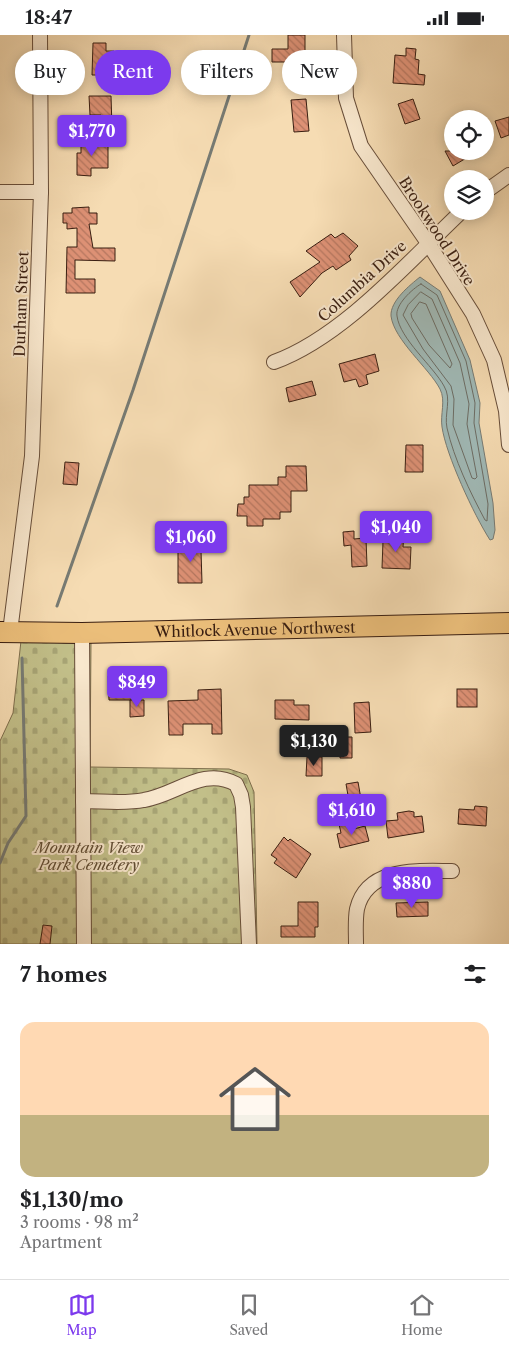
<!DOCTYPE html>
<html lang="en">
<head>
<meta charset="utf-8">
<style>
  body { margin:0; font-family:"Libre Caslon Text",serif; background:#f6f6f6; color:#202124; height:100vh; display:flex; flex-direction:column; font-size:19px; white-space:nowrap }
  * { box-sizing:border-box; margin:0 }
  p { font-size:16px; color:#757577 }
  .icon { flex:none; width:28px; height:28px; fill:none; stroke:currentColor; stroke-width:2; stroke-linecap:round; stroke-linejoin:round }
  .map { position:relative; height:909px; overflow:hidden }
  .sheet { display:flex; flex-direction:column; background:#fff; flex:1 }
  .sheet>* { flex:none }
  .hud { position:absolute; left:15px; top:15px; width:480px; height:45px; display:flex; gap:10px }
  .tools { position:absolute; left:444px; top:75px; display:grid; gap:10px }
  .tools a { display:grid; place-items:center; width:50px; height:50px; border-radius:50%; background:#fff; box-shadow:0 2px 12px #0003; font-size:25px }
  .price { position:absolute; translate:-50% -42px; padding:0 11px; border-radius:5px; background:#7c3aed; color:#fff; font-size:16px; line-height:32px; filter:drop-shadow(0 1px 2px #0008) }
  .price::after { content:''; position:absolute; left:50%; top:30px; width:15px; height:11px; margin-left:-8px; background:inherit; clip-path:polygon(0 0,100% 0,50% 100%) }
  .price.selected { background:#222; color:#fff }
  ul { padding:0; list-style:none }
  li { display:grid; align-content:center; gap:10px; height:265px; padding:0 20px }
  li span { display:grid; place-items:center; height:155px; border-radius:15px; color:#555 }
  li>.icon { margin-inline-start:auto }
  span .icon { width:90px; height:90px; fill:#fffc; stroke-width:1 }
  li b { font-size:21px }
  h2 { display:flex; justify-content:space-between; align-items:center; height:60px; padding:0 20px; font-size:21px }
  .pill { padding:0 18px; border-radius:22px; background:#fff; box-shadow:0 2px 12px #0003; font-size:18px; line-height:45px }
  .pill.selected { background:#7c3aed; color:#fff }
  .status { display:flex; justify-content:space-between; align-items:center; height:35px; padding:0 25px; background:#fff; direction:ltr }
  .status svg { height:14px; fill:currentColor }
  .dock { display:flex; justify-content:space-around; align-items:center; height:70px; border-top:1px solid #e0e0e0; background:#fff; font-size:14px; color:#757577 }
  .dock a { display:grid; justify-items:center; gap:2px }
  .dock .selected { color:#7c3aed }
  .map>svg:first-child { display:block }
  .cemetery { fill:url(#cemetery-stones); stroke:#7e6e4d }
  .water { fill:#a0b9b6; stroke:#777b74 }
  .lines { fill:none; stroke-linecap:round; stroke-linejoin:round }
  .shore { stroke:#6c6c64; stroke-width:1 }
  .stream { stroke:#777b74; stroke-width:3 }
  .building { fill:url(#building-back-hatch); stroke:#391e11 }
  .minor-casing { stroke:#684e3a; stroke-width:16 }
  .highway-casing { stroke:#391e11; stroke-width:22 }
  .minor { stroke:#f9e8ce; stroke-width:14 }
  .highway { stroke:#ebbe7a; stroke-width:20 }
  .labels { text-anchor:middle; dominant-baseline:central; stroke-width:4; stroke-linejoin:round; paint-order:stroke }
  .street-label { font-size:15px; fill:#391e11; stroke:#f9e8ce }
  .park-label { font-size:15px; font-style:italic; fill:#624e35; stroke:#f9e8ce }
</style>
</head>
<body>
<div class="status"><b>18:47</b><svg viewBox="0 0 49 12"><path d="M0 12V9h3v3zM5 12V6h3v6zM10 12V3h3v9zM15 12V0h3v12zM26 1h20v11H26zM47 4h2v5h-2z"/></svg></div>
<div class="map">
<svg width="509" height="909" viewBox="0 0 509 909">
  <defs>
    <pattern id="cemetery-stones" width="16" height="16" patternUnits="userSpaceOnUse" patternTransform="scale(1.25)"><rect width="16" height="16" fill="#c2bf89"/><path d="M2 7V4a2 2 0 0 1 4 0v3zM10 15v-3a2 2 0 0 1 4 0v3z" fill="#a7a475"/></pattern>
    <pattern id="building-back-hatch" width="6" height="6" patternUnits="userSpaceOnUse" patternTransform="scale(1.25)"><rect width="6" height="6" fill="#dd9175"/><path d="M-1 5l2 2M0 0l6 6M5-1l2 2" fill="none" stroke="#b4765f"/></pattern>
  </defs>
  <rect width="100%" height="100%" fill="#f6dcb3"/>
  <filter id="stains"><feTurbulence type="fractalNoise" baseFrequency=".004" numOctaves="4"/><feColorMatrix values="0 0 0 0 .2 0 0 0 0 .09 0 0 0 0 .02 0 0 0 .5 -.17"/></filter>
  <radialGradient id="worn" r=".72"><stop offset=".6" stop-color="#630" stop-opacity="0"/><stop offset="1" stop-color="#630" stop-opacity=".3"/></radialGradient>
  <polygon class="cemetery" points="21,606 91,606 90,732 229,734 247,740 254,757 257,909 0,909 0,706 13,678"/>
  <path class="water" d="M 420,242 L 440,256 L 470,325 L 480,368 L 479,388 L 493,468 L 495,495 L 493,504 L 490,505 C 474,480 446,420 442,392 C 440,379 446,366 440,354 C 429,333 394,305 391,281 C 390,266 410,250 420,242 Z"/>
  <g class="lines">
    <g class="shore">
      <path d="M 421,249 L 437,260 L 466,326 L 475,368 L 474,388 L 488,469 L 487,486 L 485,485 C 470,457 454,424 447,393 C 444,379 452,364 444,351 C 433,331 400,304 397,281 C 395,270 412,254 421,249 Z"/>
      <polygon points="421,257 432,264 460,328 469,369 467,389 477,442 475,444 472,443 453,390 454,364 451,351 423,314 403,280 408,270"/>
      <polygon points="420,267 426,269 452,329 450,333 429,310 412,283 411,279"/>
    </g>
    <g class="stream">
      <polyline points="57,571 133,355 249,0"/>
      <polyline points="0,828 8,808 26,781 22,623"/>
    </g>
  </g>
  <g class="building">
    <polygon points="288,0 305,0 305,22 289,22 289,27 272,27 272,14 288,14"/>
    <polygon points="93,8 106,8 106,16 114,16 114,29 107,29 107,40 92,40"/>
    <polygon points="406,13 416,14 415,24 419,25 418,39 425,40 424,50 393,48 395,20 406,21"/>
    <polygon points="89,61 111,61 112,93 101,93 101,80 90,80"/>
    <polygon points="306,64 309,96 294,97 291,65"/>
    <polygon points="413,64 420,84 405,89 398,69"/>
    <polygon points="509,82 509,100 501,103 495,86"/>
    <polygon points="81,107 108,107 108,133 91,133 91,141 77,140 77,118 81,118"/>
    <polygon points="445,116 478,116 453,131"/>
    <polygon points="89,172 89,178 97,178 97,189 89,189 93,213 115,213 115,226 75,225 75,244 95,244 95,258 66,258 67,212 77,212 77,193 67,194 67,188 63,188 63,178 72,178 72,173"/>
    <polygon points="343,198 358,211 349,221 351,225 336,235 333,231 322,238 300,262 290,247 320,227 306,216 331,199 335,203"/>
    <polygon points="375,319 379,336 366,340 368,349 359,352 356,344 344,347 339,329"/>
    <polygon points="312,346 316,360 289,367 286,353"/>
    <polygon points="406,410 423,410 423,437 405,437"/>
    <polygon points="65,427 79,428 77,450 63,449"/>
    <polygon points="286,431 306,431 307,456 291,456 291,477 280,477 280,484 263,484 263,491 247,491 247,481 237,481 238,469 244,469 244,462 249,462 249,450 278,450 278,442 286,442"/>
    <polygon points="354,496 354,504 366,503 367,531 352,532 351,510 344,511 343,497"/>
    <polygon points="391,498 404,498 403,512 411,512 410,534 382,533 383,506 391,506"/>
    <polygon points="191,504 205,505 205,516 201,516 202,548 178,548 178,516 191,516"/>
    <polygon points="108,641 133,641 133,665 109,665"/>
    <polygon points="221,654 222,699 212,699 212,689 183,689 183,700 169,700 168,666 198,665 198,655"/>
    <rect x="457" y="654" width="20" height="18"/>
    <polygon points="130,665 144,665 144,681 130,682"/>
    <polygon points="275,665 294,665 294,670 309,670 309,685 275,684"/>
    <polygon points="369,667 371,697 355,698 354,668"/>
    <polygon points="337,702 352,702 352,723 340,723 340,714 336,714"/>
    <polygon points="307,722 322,722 322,741 306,741"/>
    <polygon points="358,747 361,764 349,766 346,749"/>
    <polygon points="475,771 487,772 486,791 458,789 459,774 474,775"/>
    <polygon points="409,776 414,777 414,782 422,781 424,797 388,803 386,786 398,785 397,778"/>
    <polygon points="348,787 350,795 365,791 369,806 340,813 337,799 341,798 339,789"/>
    <polygon points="284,802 288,806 290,804 311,819 296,843 274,828 277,824 271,820"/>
    <polygon points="298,867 318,867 318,892 315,892 315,902 281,902 281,891 298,891"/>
    <polygon points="428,867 428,881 397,882 396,868"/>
    <polygon points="43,890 52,891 50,909 40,909"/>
  </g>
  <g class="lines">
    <defs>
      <g id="minor">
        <polyline points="344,0 346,63 361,111 428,208 473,279 494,325 506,376 509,410"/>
        <polyline points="0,157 41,157"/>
        <polyline points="485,157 509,140"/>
        <path d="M 274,327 C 343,302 408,227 462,176"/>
        <polyline points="10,597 32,421 41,157 40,0"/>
        <polyline points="82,598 84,909"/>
        <path d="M 83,766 C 103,766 124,769 144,765 C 176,760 203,731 236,749 L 241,760 L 243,772 L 249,909"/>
        <path d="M 356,909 C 356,898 355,885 357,874 C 367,831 419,836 452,836"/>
      </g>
      <g id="highway">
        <path id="s1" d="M 0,597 L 82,598 L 509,588"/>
      </g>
    </defs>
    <use href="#minor" class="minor-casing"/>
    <use href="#highway" class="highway-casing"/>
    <use href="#minor" class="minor"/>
    <use href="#highway" class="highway"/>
  </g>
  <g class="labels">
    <g class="street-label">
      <text transform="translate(437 196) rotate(57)">Brookwood Drive</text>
      <text transform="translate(362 246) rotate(-42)">Columbia Drive</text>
      <text transform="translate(21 269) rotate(-88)">Durham Street</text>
      <text stroke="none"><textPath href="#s1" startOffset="255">Whitlock Avenue Northwest</textPath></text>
    </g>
    <g class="park-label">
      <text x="89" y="812">Mountain View<tspan x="89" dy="17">Park Cemetery</tspan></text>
    </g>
  </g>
  <rect width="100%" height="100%" filter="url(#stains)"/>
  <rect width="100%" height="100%" fill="url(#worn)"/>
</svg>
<div class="tools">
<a><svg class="icon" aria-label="locate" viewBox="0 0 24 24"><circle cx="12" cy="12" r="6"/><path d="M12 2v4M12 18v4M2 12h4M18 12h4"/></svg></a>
<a><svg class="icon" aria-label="layers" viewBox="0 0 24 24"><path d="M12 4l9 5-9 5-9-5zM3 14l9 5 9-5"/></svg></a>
</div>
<b class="price" style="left:92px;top:122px">$1,770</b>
<b class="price" style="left:396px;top:518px">$1,040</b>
<b class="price" style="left:191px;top:528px">$1,060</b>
<b class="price" style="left:137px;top:673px">$849</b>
<b class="price selected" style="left:314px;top:732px">$1,130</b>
<b class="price" style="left:352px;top:801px">$1,610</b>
<b class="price" style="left:412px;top:874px">$880</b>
<div class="hud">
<a class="pill">Buy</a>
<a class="pill selected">Rent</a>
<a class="pill">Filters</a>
<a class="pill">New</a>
</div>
</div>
<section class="sheet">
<h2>7 homes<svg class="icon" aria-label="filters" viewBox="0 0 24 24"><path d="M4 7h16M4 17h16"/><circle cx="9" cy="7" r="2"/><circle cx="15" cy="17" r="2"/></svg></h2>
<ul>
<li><span style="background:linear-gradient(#ffd9b3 60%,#c2b280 0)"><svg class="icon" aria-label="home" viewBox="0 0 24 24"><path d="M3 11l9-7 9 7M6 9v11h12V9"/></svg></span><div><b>$1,130/mo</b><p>3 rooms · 98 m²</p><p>Apartment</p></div></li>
</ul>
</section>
<nav class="dock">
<a class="selected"><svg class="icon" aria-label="map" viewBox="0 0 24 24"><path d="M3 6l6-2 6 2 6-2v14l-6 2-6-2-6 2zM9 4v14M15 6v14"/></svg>Map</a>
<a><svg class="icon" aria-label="saved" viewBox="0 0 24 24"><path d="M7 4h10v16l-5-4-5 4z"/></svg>Saved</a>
<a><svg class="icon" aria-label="home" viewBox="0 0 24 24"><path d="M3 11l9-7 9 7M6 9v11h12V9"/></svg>Home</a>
</nav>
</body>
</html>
